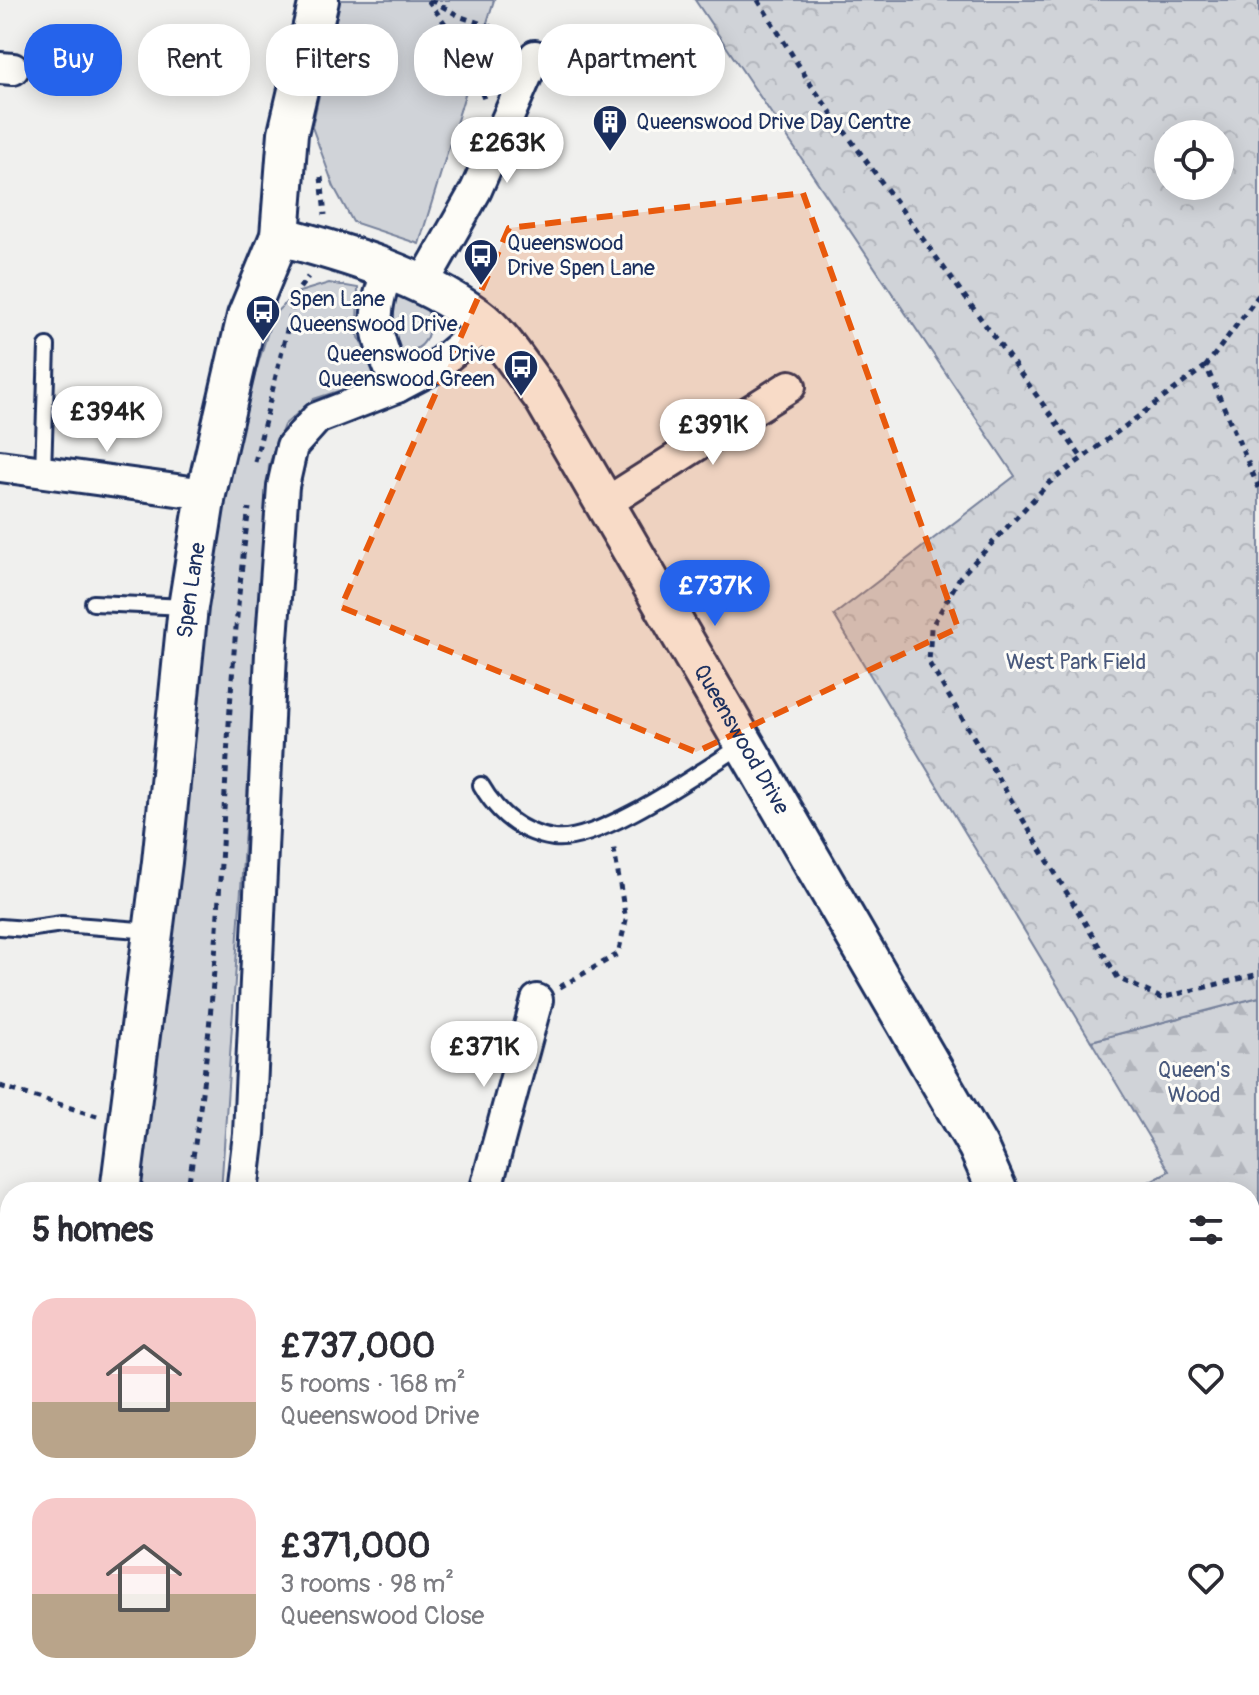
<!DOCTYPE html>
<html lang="en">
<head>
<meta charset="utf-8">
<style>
  body { margin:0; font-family:Pangolin,sans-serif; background:#f2f2f3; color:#2b2b33; height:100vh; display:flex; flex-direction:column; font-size:30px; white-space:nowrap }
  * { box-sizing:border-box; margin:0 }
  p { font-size:26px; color:#7c7c81 }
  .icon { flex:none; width:44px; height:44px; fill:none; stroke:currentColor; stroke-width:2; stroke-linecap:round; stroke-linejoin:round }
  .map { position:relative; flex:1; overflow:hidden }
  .details { position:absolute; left:0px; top:1182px; width:1260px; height:514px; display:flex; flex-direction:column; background:#fff; border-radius:32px 32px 0 0; box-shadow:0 4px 20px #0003 }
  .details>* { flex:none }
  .top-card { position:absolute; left:24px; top:24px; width:800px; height:72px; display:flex; gap:16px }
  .tools { position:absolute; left:1154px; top:120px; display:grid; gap:16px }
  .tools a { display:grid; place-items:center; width:80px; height:80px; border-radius:50%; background:#fff; box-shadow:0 4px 20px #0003; font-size:40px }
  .price { position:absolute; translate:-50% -68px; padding:0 18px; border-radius:28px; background:#fff; color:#222; font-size:26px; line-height:52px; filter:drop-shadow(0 2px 4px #0008) }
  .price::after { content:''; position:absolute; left:50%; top:48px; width:24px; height:18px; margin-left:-12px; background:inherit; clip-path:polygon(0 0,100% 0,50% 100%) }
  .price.selected { background:#2563eb; color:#fff }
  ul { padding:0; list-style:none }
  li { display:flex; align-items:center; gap:24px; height:200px; padding:0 32px }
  li span { display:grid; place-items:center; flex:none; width:224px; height:160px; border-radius:24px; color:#555 }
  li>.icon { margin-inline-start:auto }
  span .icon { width:96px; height:96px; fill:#fffc; stroke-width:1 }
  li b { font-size:34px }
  h2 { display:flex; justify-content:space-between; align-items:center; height:96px; padding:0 32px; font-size:34px }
  .tag { padding:0 28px; border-radius:32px; background:#fff; box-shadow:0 4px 20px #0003; font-size:28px; line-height:72px }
  .tag.selected { background:#2563eb; color:#fff }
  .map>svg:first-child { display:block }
  .grass { fill:#d0d3d8; stroke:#76819b; stroke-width:2 }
  .forest { fill:url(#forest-firs); stroke:#76819b; stroke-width:2 }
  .park { fill:url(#park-crowns); stroke:#76819b; stroke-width:2; fill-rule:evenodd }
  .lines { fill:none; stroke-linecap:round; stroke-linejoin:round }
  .service-casing { stroke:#1b2f5e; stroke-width:20 }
  .minor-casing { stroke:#1b2f5e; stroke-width:36 }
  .tertiary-casing { stroke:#1b2f5e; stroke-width:44 }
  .path { stroke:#1b2f5e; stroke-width:5; stroke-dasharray:6 6; stroke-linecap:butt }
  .service { stroke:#fdfcf7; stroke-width:14 }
  .minor { stroke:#fdfcf7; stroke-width:30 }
  .tertiary { stroke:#fdfcf7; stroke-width:38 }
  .marked { fill:#e8590c; fill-opacity:0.2; stroke:#e8590c; stroke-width:6; stroke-dasharray:16 10; stroke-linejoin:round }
  .labels { text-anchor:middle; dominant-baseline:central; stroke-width:6; stroke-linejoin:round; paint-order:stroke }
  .poi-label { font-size:22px; fill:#1b2f5e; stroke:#fdfcf7; text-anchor:start }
  .street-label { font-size:22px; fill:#1b2f5e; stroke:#fdfcf7 }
  .park-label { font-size:22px; fill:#48587c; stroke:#fdfcf7 }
</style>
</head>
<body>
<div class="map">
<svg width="1259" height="1695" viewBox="0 0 1259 1695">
  <defs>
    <pattern id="forest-firs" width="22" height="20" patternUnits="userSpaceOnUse" patternTransform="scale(2)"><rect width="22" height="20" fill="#d0d3d8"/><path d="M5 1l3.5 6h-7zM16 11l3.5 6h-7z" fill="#b2b5bc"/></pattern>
    <pattern id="park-crowns" width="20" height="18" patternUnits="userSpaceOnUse" patternTransform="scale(2)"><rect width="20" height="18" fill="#d0d3d8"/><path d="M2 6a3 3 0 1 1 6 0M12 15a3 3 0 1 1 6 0" fill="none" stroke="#b2b5bc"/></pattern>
  </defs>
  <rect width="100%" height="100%" fill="#f0f0ee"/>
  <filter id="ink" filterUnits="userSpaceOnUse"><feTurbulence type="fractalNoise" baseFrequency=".0125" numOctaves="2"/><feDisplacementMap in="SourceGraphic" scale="16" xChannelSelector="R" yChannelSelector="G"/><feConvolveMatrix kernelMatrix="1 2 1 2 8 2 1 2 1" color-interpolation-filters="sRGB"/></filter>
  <g filter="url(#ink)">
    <g class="grass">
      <polygon points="340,0 494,0 419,244 353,222 334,187 312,127"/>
      <polygon points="329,283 358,288 357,333 378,378 314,399 284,425 269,465 221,1192 136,1192 215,549 248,397 273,315 296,293"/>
      <path d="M 401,295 L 426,306 C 434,328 428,352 402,352 L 387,331 L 392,299 Z"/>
      <polygon points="10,1518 10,1590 0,1592 0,1522"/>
      <polygon points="52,1686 129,1686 127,1695 50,1695"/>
    </g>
    <g class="forest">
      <polygon points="1259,997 1259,1317 1250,1280 1250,1192 1130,1192 1169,1171 1091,1041"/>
      <polygon points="1259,1344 1259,1695 1057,1695 1059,1686 1250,1686 1250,1348"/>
      <polygon points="663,1686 887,1686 884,1695 655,1695"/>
    </g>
    <path class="park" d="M 695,0 L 1259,0 L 1259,997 L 1091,1041 L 834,615 L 1015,476 ZM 1168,134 L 1220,134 L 1220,186 L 1168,186 Z"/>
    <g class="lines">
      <defs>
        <g id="service">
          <polyline points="43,472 47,346"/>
          <polyline points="93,603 188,607"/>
          <path d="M 481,785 C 497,813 520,833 554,838 C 599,844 701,771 741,746"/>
          <polyline points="0,927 27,929 62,924 152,931"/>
        </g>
        <g id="minor">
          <polyline points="0,68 13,69"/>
          <path d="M 388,271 C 367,323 378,337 397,387"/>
          <polyline points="422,285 476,190 535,56"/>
          <polyline points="0,466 206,494"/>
          <polyline points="606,503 790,386"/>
          <polyline points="242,1192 249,1134 271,653 283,486 292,446 317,418 397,387 435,367 485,325"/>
          <polyline points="485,1192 537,1000"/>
          <polyline points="0,1627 10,1627"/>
          <polyline points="140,1695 142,1686"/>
          <polyline points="481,1695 489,1686"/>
        </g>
        <g id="tertiary">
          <path id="s1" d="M 280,236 C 348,254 419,275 477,317 C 503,336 523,372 543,397 L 978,1147 L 998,1192"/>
          <path id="s2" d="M 120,1192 L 162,862 L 188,607 L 206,494 L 247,316 L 280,236 L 288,133 L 319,0"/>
          <polyline points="32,1695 34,1686"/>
          <polyline points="1020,1695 1021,1686"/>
        </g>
      </defs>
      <use href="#service" class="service-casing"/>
      <use href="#minor" class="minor-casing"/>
      <use href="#tertiary" class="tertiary-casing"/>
      <g class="path">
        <polyline points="428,0 470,59 484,99"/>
        <polyline points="431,0 461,17 501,30 510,41"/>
        <polyline points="758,0 811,85 1082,458"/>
        <polyline points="321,177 325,215"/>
        <polyline points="1259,295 1206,366 1259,488"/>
        <polyline points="1206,366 1049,483 960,577 931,628 929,663 1118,978 1161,998 1259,974"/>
        <polyline points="255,462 296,293 308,277"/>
        <polyline points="560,987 618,954 626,920 613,844"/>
        <polyline points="0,1086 97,1116"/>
        <path d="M 187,1192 C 228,966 218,735 249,508"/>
        <polyline points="1250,1236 1259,1234"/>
        <polyline points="1250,1632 1259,1610"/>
        <polyline points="106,1695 108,1686"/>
        <polyline points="754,1695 760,1686"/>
        <polyline points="1221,1695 1226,1686"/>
      </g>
      <use href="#service" class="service"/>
      <use href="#minor" class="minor"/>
      <use href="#tertiary" class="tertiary"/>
    </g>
  </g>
  <path class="marked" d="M 803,193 L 958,628 L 696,752 L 341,607 L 509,228 Z"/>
  <defs>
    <symbol id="building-pin" viewBox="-11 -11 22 30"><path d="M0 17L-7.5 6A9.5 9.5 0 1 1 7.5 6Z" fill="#1b2f5e" stroke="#fdfcf7"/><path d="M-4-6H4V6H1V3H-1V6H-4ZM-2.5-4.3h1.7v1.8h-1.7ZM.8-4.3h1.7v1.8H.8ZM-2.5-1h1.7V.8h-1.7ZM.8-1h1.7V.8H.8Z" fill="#fff"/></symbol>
    <symbol id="bus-pin" viewBox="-11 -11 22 30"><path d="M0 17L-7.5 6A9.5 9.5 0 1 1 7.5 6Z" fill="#1b2f5e" stroke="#fdfcf7"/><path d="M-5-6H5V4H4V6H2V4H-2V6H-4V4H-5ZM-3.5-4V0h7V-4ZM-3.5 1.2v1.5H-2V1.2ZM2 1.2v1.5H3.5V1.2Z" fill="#fff"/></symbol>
  </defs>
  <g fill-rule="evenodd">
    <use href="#building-pin" x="590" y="102" width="40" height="54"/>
    <use href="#bus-pin" x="461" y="236" width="40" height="54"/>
    <use href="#bus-pin" x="243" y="292" width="40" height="54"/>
    <use href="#bus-pin" x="501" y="347" width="40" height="54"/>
  </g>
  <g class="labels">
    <g class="poi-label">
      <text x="636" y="122">Queenswood Drive Day Centre</text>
      <text x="507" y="243">Queenswood<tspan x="507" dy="25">Drive Spen Lane</tspan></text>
      <text x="289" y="299">Spen Lane<tspan x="289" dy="25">Queenswood Drive</tspan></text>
      <text x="495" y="354" text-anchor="end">Queenswood Drive<tspan x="495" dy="25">Queenswood Green</tspan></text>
    </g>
    <g class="street-label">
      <text stroke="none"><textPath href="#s2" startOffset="606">Spen Lane</textPath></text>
      <text stroke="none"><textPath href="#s1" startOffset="714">Queenswood Drive</textPath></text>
    </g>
    <g class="park-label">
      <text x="1076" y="662">West Park Field</text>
      <text x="1194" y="1070">Queen's<tspan x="1194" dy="25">Wood</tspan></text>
    </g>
  </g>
</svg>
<div class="tools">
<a><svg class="icon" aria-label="locate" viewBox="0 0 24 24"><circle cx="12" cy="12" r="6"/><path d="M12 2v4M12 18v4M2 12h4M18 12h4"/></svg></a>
</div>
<b class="price" style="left:507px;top:185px">£263K</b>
<b class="price" style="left:107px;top:454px">£394K</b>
<b class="price" style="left:713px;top:467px">£391K</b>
<b class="price selected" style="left:715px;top:628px">£737K</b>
<b class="price" style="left:484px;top:1089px">£371K</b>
<div class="top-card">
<a class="tag selected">Buy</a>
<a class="tag">Rent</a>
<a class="tag">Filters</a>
<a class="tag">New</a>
<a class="tag">Apartment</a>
</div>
<section class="details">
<h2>5 homes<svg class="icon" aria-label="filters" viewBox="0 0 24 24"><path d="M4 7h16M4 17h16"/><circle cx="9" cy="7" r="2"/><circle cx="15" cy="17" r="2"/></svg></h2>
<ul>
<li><span style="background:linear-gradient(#f6c9c9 65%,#b9a48a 0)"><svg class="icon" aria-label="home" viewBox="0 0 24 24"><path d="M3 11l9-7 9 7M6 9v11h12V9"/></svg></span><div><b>£737,000</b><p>5 rooms · 168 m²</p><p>Queenswood Drive</p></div><svg class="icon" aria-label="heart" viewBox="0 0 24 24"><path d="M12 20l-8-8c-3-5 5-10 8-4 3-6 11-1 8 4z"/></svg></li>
<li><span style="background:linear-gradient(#f6c9c9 60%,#b9a48a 0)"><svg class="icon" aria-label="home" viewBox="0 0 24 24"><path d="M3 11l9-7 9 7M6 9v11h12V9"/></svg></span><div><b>£371,000</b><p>3 rooms · 98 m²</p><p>Queenswood Close</p></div><svg class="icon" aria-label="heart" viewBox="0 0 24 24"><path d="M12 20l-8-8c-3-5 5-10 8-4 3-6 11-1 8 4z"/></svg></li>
</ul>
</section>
</div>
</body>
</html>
